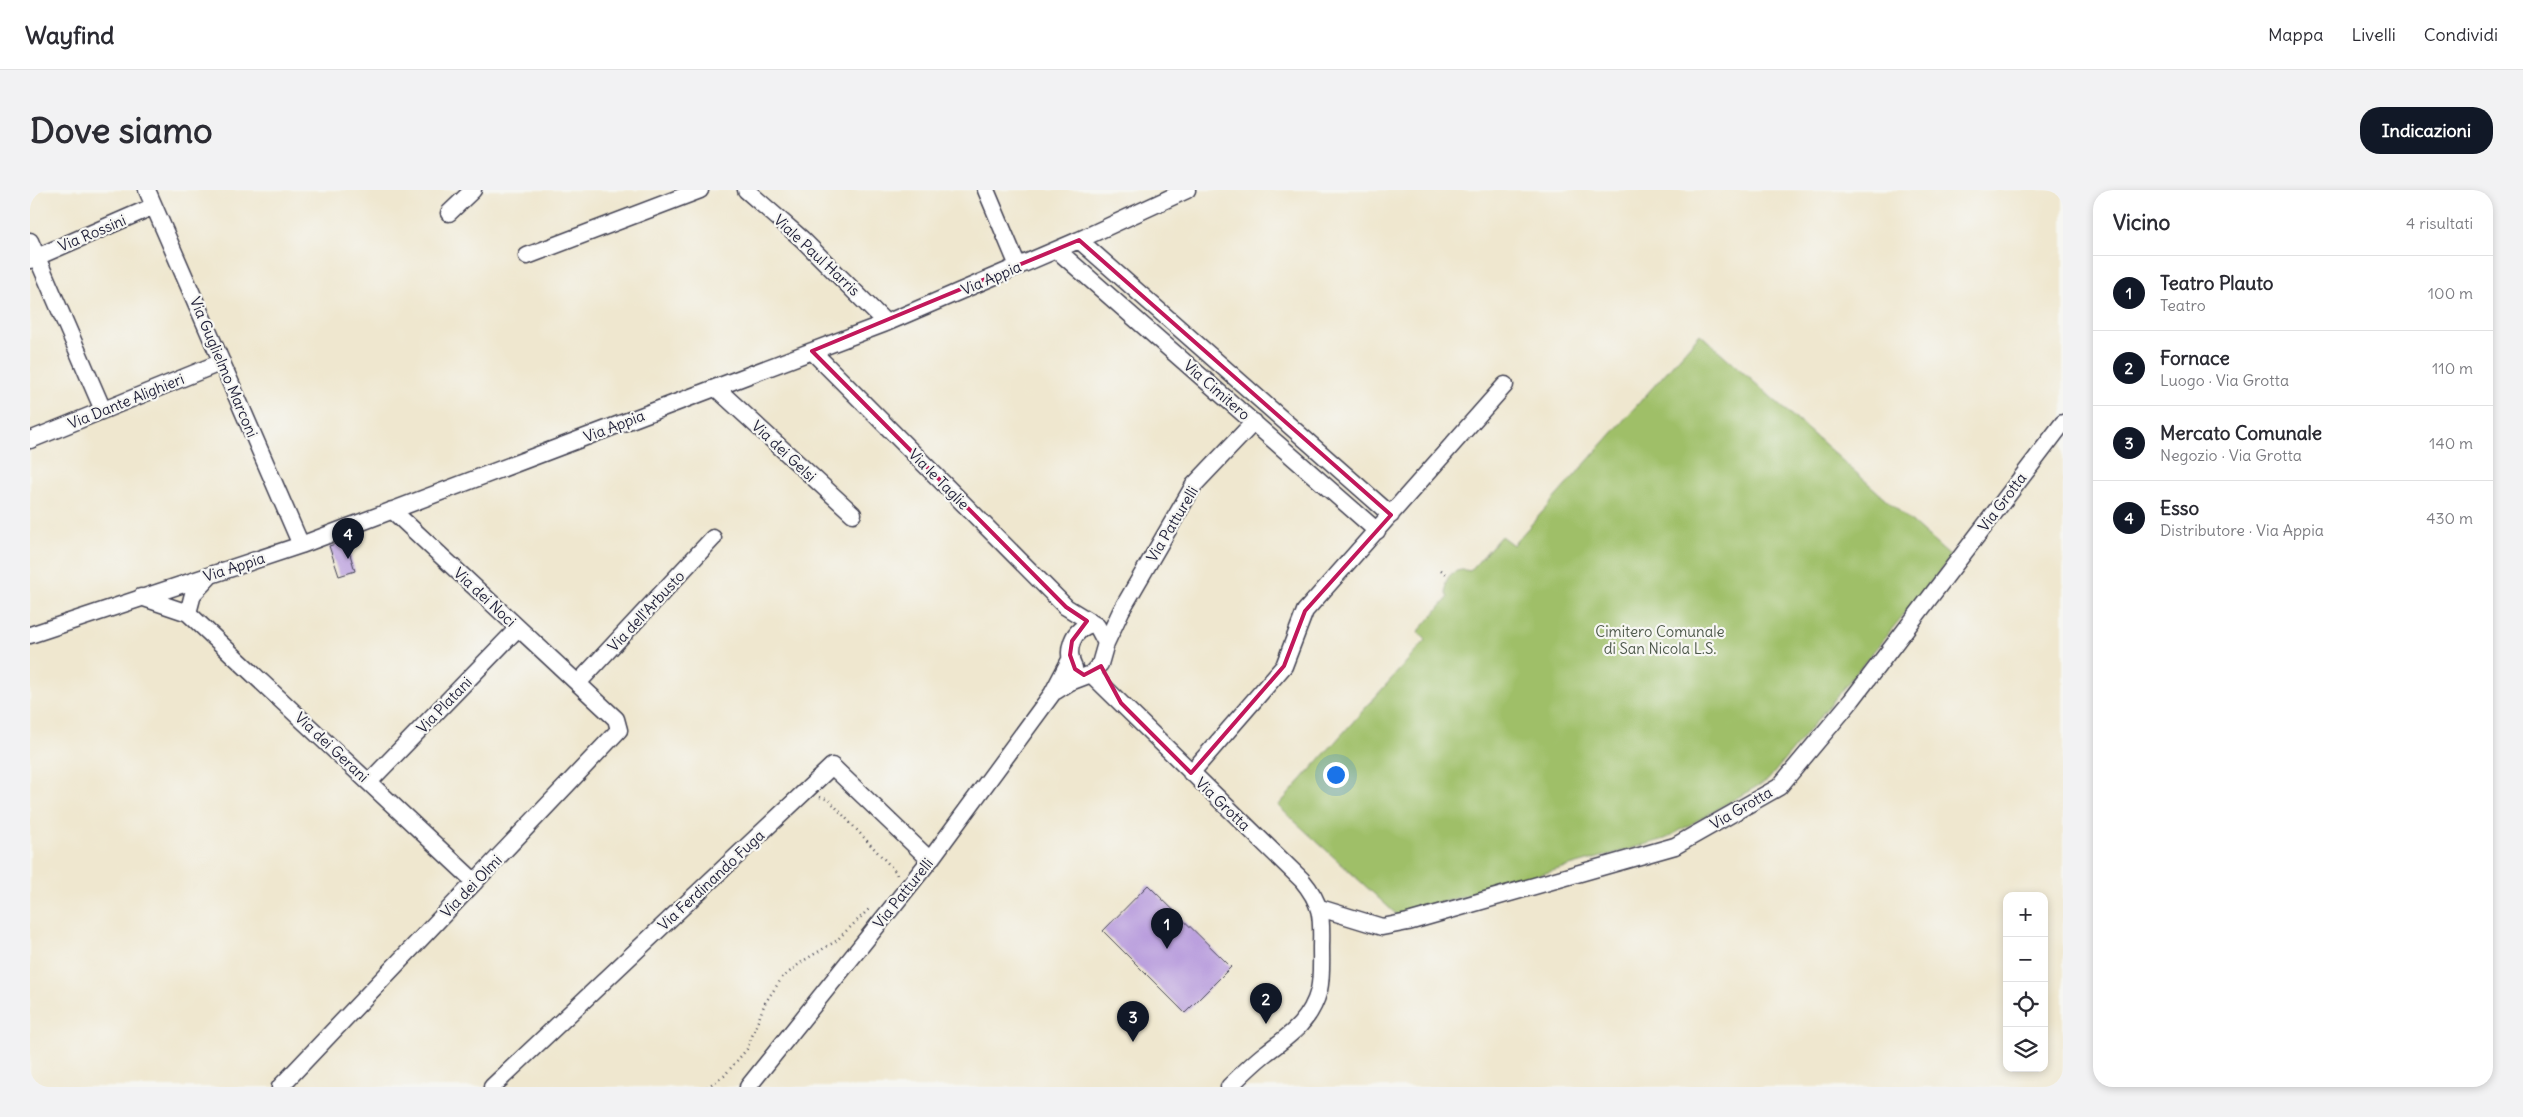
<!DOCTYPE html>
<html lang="it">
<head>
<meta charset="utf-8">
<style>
	body { margin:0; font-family:Delius,sans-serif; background:#f2f2f3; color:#2b2b33 }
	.controls { position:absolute; right:15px; bottom:15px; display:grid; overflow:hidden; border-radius:10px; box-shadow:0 2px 8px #0003 }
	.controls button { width:45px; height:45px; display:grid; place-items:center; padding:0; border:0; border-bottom:1px solid #e1e1e2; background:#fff; color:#2b2b33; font:25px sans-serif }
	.you { position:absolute; left:1305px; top:584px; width:18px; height:18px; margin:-12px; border:4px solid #fff; border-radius:50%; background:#1a73e8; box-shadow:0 0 0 8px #1a73e833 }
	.badge { display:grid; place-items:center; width:32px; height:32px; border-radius:50%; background:#111827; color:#fff; font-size:16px; font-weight:700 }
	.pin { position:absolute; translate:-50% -41px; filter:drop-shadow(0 1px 2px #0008) }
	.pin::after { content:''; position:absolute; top:26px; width:18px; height:15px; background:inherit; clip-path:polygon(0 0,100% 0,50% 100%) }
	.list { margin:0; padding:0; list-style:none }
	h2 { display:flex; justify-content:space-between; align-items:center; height:65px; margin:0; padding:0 20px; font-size:21px }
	h2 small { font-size:16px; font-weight:400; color:#7c7c81 }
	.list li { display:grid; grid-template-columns:32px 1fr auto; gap:15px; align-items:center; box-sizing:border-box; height:75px; padding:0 20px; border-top:1px solid #e1e1e2 }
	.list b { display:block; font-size:19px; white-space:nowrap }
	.list p { margin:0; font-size:16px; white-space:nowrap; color:#7c7c81 }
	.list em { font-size:16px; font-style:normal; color:#7c7c81 }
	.icon { flex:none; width:28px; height:28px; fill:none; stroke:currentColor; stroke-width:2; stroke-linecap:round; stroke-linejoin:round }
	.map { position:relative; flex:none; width:2033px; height:897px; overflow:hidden; border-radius:20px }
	header { display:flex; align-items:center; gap:30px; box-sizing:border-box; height:70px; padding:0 25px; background:#fff; border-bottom:1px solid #e1e1e2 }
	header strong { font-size:24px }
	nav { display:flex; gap:28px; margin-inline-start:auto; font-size:18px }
	.intro { display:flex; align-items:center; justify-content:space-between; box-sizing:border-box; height:120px; padding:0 30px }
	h1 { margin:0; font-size:35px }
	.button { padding:12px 22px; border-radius:20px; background:#111827; color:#fff; font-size:18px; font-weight:700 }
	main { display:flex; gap:30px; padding:0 30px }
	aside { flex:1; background:#fff; border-radius:20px; box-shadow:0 2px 8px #0003 }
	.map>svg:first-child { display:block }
	.green { fill:#9fbf68; stroke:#607052 }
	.building { fill:#b699dc }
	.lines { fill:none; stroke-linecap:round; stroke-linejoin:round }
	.minor-casing { stroke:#414051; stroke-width:19 }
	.path { stroke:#414051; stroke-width:2.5; stroke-dasharray:1 4; stroke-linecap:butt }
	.minor { stroke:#fff; stroke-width:16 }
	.marked { fill:none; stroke:#c2185b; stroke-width:4; stroke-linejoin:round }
	.labels { text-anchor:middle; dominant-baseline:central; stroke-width:4.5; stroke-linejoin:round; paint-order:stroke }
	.street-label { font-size:15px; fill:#22223b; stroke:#f6f6f2 }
	.park-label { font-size:15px; fill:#4e594b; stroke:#f6f6f2 }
</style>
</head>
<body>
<header>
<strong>Wayfind</strong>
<nav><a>Mappa</a><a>Livelli</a><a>Condividi</a></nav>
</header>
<div class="intro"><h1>Dove siamo</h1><a class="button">Indicazioni</a></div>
<main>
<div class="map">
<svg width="2033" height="897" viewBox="0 0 2033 897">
	<rect width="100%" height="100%" fill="#f6f6f2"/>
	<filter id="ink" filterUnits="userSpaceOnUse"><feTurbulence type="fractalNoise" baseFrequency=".02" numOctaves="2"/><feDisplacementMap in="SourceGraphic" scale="10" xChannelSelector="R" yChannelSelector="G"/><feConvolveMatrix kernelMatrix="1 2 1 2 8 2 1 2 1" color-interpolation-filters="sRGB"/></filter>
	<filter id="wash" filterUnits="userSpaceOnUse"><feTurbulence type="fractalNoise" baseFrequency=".0096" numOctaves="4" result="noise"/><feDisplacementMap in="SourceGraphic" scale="20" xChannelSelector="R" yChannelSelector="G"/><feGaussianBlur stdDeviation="1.12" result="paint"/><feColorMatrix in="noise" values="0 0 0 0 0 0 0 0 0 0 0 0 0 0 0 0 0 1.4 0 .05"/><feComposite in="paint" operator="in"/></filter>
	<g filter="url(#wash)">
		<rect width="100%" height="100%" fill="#efe7cf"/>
		<path class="green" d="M1670,144L1921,367L1738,590L1635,649L1367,725L1248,616L1396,450L1388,442L1418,408C1410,391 1422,376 1440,381L1471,346L1483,355Z"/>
		<g id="blocks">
			<path class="building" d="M316,351L325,381L309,386L299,356Z
				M1118,695L1201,777L1155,823L1073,741Z"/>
		</g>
	</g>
	<g filter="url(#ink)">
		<use href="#blocks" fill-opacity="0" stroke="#414051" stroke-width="1"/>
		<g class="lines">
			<g class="minor-casing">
				<path id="minor" d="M117,0L271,355
					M716,0L772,49L856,133
					M956,0L988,76
					M419,23L443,0
					M1049,50L1361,325
					M0,51L73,220
					M1027,60L1347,341
					M497,66L670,0
					M0,70L124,16
					M782,161L1036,417L1067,436L1076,453
					M686,198L823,324
					M0,250L192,172
					M111,407L158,423L445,692
					M158,423L163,404L179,387
					M0,445L271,355L856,133L1049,50L1157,0
					M1044,478C1035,461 1042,439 1062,434
					M1061,484L1272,690C1292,714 1292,727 1291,757C1291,771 1292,786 1289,800C1281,831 1260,845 1236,863C1223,873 1211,885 1199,897
					M548,493L683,348
					M1026,501L1040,492L1061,484L1070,474L1076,453L1091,421L1164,295L1224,232
					M1161,583L1254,476L1275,421L1475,195
					M339,592L488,438
					M1290,718L1352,737L1378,732L1645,656L1749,597L1821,511L2033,233
					M250,897L589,540L586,529L362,320
					M462,897L802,576L900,670
					M718,897L900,670L1022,504L1041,468"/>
			</g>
			<path class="path" d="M1411,380L1419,386
				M790,607L799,610L866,682L867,686
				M677,897L694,886L717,859L735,813L752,788L773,771L806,751L840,718"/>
			<use href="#minor" class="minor"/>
		</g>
	</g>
	<path class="marked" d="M1049,50L1361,325L1275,421L1254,476L1161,583L1091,513L1071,476L1054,485L1045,479L1040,465L1042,451L1057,431L1036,417L782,161Z"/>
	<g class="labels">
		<g class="street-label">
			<text transform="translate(62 43) rotate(-23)">Via Rossini</text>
			<text transform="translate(787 65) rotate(43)">Viale Paul Harris</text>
			<text transform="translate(961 88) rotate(-23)">Via Appia</text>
			<text transform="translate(194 177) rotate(67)">Via Guglielmo Marconi</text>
			<text transform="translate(1187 200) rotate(41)">Via Cimitero</text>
			<text transform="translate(96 211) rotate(-22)">Via Dante Alighieri</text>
			<text transform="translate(584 236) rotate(-21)">Via Appia</text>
			<text transform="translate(754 261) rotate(43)">Via dei Gelsi</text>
			<text transform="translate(909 289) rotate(45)">Via le Taglie</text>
			<text transform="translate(1972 312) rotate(-53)">Via Grotta</text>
			<text transform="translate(1142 334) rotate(-59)">Via Patturelli</text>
			<text transform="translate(204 377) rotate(-18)">Via Appia</text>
			<text transform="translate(455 407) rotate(43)">Via dei Noci</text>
			<text transform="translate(616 421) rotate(-47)">Via dell'Arbusto</text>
			<text transform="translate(414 515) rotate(-46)">Via Platani</text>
			<text transform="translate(302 557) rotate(43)">Via dei Gerani</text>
			<text transform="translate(1193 614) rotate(44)">Via Grotta</text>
			<text transform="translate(1711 618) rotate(-30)">Via Grotta</text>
			<text transform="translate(681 690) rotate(-43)">Via Ferdinando Fuga</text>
			<text transform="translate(441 696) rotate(-46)">Via dei Olmi</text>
			<text transform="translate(873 703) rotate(-51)">Via Patturelli</text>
		</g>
		<g class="park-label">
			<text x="1630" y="441">Cimitero Comunale<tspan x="1630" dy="17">di San Nicola L.S.</tspan></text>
		</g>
	</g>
</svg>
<div class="controls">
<button>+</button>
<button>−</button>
<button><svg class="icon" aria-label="locate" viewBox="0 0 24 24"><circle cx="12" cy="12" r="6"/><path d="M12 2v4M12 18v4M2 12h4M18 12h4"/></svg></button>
<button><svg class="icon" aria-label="layers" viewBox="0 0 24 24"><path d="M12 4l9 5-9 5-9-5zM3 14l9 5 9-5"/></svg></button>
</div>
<div class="you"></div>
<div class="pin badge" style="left:1137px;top:759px">1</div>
<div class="pin badge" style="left:1236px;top:834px">2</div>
<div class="pin badge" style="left:1103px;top:852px">3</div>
<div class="pin badge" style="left:318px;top:369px">4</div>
</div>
<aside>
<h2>Vicino<small>4 risultati</small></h2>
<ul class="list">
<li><span class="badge">1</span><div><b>Teatro Plauto</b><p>Teatro</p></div><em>100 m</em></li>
<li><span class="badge">2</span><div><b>Fornace</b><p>Luogo · Via Grotta</p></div><em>110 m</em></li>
<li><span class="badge">3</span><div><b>Mercato Comunale</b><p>Negozio · Via Grotta</p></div><em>140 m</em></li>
<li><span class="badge">4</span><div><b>Esso</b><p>Distributore · Via Appia</p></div><em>430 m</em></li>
</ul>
</aside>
</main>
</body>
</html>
